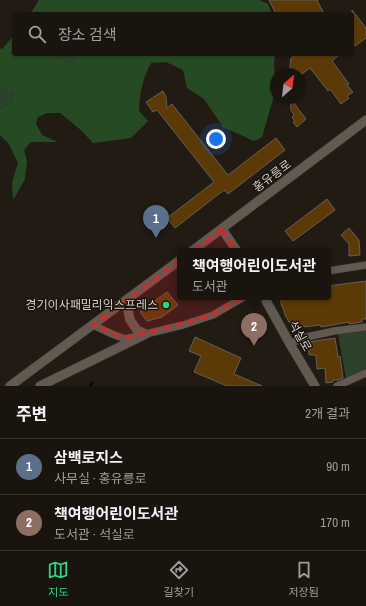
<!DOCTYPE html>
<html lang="ko">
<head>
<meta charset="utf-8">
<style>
	body { margin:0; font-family:"Archivo Narrow","Noto Sans KR",sans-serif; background:#231d18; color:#f1f3f6 }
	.compass { position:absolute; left:270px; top:68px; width:36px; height:36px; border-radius:50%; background:#1a140f; box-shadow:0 1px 3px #0004; rotate:28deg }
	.you { position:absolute; left:216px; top:139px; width:14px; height:14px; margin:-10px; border:3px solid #fff; border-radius:50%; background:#1a73e8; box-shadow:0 0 0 6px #1a73e833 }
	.badge { display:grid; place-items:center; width:26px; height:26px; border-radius:50%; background:#29d885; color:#fff; font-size:13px; font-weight:700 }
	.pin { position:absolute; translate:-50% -33px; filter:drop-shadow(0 1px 2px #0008) }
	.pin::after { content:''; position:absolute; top:21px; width:14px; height:12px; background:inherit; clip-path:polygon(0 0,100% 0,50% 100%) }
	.popup { position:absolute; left:177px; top:248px; width:154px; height:52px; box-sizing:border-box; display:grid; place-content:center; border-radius:4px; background:#1a140f; filter:drop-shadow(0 1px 3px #0005); font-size:13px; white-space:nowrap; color:#9f9e9e }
	.popup b { font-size:15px; color:#f1f3f6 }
	.popup::after { content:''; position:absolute; left:50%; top:100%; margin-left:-8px; border:8px solid transparent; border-top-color:#1a140f }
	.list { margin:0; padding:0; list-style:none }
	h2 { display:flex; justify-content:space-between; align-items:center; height:52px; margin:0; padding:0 16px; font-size:17px }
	h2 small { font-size:13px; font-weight:400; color:#9f9e9e }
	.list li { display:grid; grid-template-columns:26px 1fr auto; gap:12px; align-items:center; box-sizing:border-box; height:56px; padding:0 16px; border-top:1px solid #38332f }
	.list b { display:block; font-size:15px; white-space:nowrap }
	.list p { margin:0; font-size:13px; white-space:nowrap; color:#9f9e9e }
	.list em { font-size:13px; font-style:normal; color:#9f9e9e }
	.icon { flex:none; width:22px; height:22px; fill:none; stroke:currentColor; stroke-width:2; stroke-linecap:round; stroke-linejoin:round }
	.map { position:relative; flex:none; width:366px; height:386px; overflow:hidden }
	.search { position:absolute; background:#1a140f; box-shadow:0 1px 3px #0004; left:12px; right:12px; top:12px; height:44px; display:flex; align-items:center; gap:10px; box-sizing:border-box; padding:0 14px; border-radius:4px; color:#9f9e9e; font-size:15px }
	.sheet { height:164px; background:#1a140f }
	nav { display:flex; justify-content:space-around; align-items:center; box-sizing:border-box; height:56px; border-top:1px solid #38332f; background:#1a140f; font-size:11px; color:#9f9e9e }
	nav a { display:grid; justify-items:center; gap:2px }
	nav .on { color:#29d885 }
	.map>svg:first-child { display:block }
	.green { fill:#2d422b }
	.forest { fill:#264b24 }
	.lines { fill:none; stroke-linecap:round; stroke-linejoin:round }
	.stream { stroke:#00091a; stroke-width:2.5 }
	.building { fill:#5b3a07; stroke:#665e55 }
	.street-casing { stroke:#3c3733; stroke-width:8 }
	.secondary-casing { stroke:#3c3733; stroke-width:10 }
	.street { stroke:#625a51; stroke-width:7 }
	.secondary { stroke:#625a51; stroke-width:9 }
	.marked { fill:#d62828; fill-opacity:0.2; stroke:#d62828; stroke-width:3; stroke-dasharray:8 5; stroke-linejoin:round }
	.poi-dot { fill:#29d885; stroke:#18120b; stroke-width:1.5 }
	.labels { text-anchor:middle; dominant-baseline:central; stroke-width:3; stroke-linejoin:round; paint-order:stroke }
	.street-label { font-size:12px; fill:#d7d3ce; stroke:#18120b }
	.poi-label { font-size:12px; fill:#d7d3ce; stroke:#18120b; text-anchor:end }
</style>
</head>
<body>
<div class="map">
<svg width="366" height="386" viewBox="0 0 366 386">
	<rect width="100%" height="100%" fill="#221b14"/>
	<path class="green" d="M55,54H76L74,60L67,64Z
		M2,88L13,91L12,102L1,108L0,107V90Z
		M366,330V370L346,379L338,334Z"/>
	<path class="forest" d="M38,0H259L268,4L272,14H30L38,2Z
		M14,35V54H55L67,64L74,60L76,54H275L274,63L275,92L262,137L254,141L223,127L204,99L187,88L183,70L166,62L151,63C143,77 139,95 139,111L148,121L131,138L93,143L82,131L60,113H47L38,117L36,124L42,135L58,142H31L24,150L27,161L25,179L13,200L12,182L18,163L9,144L0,135V107L1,108L12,102L13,92L2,88L0,90V49L3,48Z"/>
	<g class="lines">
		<path class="stream" d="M90,386L92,383"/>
	</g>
	<path class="building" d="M269,0H317L323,12L318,14H276Z
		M352,10L366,28V38L355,46L352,42Z
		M297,54H340L332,61L349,84L347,85L353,92L347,96L349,98L341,104L330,89L328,91L310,68L302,74H289L291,58Z
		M163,91L166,97L167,108L172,104L228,175L276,138L285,150L228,194L224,190L175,228L167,218L214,182L157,110L153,112L146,102Z
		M290,98L306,119L297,127L293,122L295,121L292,117L294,115L291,110Z
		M327,199L335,210L293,241L285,231Z
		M349,228L359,240L360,255L349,256V244L341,235Z
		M366,281V319H362V322L349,324V322L321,327L320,325L305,327V326L295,327L289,322L285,315L283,307H282L280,297H328V286Z
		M167,292L178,305L162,317L147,321L140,312Z
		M195,337L241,358L234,374L262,386H227L194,372L201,356L189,351Z
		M335,338L338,357L340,356L343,378L339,380H333V382L326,383L325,368L317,369L316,355H309L308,342Z"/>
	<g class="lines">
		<g class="street-casing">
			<path id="street" d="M328,271L366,265
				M93,325L112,334L125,339L183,325L213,315L244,297
				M290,344L302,338L334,331L366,327
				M337,386L366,373"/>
		</g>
		<g class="secondary-casing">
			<path id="secondary" d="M222,229L237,251
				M192,251L366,120
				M264,297L290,344L315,386
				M126,300L130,320L137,330L146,334
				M10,386L180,260
				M40,386L146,334"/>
		</g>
		<use href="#street" class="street"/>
		<use href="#secondary" class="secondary"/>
	</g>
	<path class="marked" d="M222,229L260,288L213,315L125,339L93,325Z"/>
	<circle class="poi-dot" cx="166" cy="305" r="4"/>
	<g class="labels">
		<g class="street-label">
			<text transform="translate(272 176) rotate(-37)">홍유릉로</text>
			<text transform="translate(300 336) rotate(60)">석실로</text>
		</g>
		<g class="poi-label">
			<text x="158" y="305">경기이사패밀리익스프레스</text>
		</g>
	</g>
</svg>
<svg class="compass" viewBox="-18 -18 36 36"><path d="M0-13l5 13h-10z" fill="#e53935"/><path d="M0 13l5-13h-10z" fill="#9f9e9e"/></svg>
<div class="you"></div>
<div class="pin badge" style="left:156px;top:238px;background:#5c6f8a">1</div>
<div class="pin badge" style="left:254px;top:346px;background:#8d6e63">2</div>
<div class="popup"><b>책여행어린이도서관</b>도서관</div>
<div class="search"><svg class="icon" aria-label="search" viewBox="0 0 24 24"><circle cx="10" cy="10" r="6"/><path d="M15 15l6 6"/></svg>장소 검색</div>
</div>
<section class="sheet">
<h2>주변<small>2개 결과</small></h2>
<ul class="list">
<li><span class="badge" style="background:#5c6f8a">1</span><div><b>삼백로지스</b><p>사무실 · 홍유릉로</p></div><em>90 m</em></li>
<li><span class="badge" style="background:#8d6e63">2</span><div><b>책여행어린이도서관</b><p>도서관 · 석실로</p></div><em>170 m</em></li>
</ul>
</section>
<nav>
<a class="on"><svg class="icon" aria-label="map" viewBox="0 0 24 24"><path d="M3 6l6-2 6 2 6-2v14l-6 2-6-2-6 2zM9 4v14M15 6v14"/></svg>지도</a>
<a><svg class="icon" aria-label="directions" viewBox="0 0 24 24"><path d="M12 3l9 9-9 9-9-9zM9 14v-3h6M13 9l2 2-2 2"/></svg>길찾기</a>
<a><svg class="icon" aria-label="saved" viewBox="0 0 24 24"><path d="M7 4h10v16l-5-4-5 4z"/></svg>저장됨</a>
</nav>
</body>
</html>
